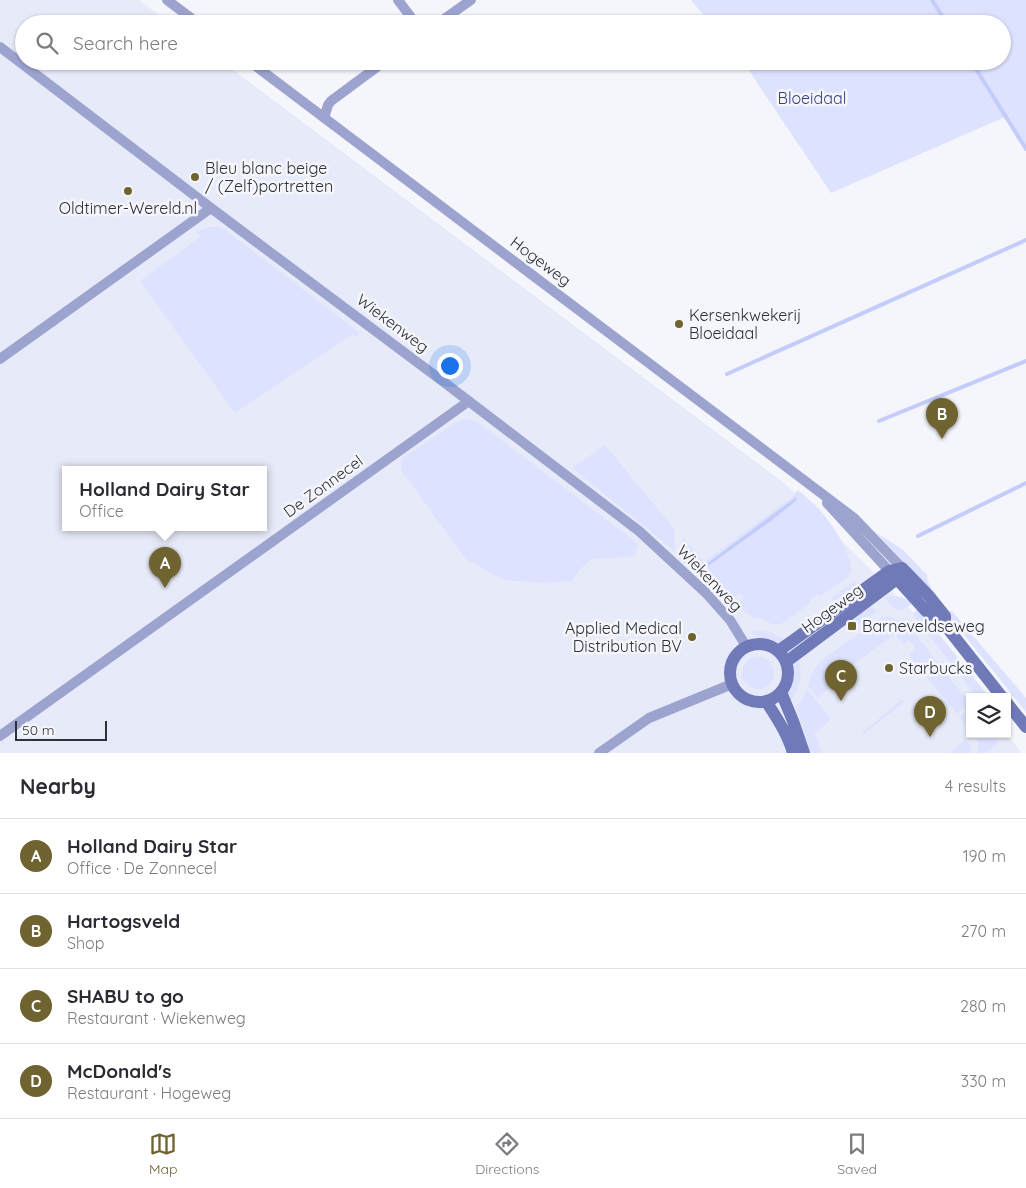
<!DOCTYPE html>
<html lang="en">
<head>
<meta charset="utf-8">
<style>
	body { margin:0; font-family:Quicksand,sans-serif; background:#f2f2f3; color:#2b2b33 }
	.controls { position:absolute; right:15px; bottom:15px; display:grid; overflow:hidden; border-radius:0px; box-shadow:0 1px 4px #0004 }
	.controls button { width:45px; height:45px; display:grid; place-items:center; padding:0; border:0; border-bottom:1px solid #e1e1e2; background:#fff; color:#2b2b33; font:25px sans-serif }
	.scale { position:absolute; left:15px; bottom:12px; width:92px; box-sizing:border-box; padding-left:5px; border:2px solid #303137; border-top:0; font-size:14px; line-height:18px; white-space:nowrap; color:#303137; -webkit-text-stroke:4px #f5f6fc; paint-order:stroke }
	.you { position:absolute; left:449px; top:365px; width:18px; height:18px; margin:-12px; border:4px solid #fff; border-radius:50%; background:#1a73e8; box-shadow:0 0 0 8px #1a73e833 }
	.badge { display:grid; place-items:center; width:32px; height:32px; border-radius:50%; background:#6f6330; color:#fff; font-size:16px; font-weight:700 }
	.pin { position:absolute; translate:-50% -41px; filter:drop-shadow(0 1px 2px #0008) }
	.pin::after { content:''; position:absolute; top:26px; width:18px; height:15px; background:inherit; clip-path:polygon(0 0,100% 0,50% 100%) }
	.popup { position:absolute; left:62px; top:466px; width:205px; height:65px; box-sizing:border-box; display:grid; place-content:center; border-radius:0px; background:#fff; filter:drop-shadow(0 1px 4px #0005); font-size:16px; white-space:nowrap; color:#7c7c81 }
	.popup b { font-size:19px; color:#2b2b33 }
	.popup::after { content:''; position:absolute; left:50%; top:100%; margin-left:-10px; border:10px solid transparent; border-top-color:#fff }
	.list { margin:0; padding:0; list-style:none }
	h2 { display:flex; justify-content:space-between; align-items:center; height:65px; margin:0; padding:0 20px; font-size:21px }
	h2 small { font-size:16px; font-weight:400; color:#7c7c81 }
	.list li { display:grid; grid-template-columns:32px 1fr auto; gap:15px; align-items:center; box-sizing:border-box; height:75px; padding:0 20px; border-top:1px solid #e1e1e2 }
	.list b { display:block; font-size:19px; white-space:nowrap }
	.list p { margin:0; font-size:16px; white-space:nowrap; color:#7c7c81 }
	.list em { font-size:16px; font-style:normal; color:#7c7c81 }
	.icon { flex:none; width:28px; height:28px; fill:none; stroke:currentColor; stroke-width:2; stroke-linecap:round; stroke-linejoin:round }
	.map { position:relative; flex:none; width:1026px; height:753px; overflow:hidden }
	.search { position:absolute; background:#fff; box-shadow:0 1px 4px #0004; left:15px; right:15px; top:15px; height:55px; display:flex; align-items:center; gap:12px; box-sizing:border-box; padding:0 18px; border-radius:28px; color:#7c7c81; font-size:19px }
	.sheet { height:365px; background:#fff }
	nav { display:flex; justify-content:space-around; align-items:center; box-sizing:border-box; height:70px; border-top:1px solid #e1e1e2; background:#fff; font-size:14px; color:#7c7c81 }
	nav a { display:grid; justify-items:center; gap:2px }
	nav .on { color:#6f6330 }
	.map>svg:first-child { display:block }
	.built { fill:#e7eaf8; fill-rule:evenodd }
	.green { fill:#dde2fe; fill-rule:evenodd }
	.water { fill:#c3ccfb }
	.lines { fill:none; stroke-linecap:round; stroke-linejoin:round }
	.stream { stroke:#c3ccfb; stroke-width:4 }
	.street { stroke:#9ca3cf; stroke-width:10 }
	.secondary { stroke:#717ab9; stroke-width:12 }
	.poi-dot { fill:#6f6330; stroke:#f5f6fc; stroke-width:2 }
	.labels { text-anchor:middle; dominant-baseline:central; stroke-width:5; stroke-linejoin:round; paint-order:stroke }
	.park-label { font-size:16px; fill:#3a3f83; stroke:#f5f6fc }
	.poi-label { font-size:16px; fill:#303137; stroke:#f5f6fc; text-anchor:start }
	.street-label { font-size:16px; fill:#303137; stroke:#f5f6fc }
</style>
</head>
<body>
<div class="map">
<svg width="1026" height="753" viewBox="0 0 1026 753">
	<rect width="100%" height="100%" fill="#f5f6fc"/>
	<path class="built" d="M0,0H139L171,24H24V61H221L784,483L920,619L979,697H970V734H1007L1022,753H0ZM66,469H264V527H66Z"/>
	<path class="green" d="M691,0H1026V148L1005,117L831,193L748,69L742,61H1002V24H711Z
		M208,227H221L359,332V337L353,334L235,413L140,281L200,237L198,232Z
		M466,419L476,421L636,542L638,545L635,555L630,557L592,559L580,569L572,581L543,583L504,580L466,559L401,470V459L455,423Z
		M605,445L674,529L675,551L572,468Z
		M798,490C807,498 817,506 824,515C835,528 851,554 851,571L848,577L820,596L818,594L809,600L810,603L781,624L775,625L767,622L759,617L755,618L734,604L738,600L740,601L744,597L739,593L735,597L737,598L733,604L683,562V537L704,562L795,495L794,494ZM796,497L797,500L771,521L703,569L702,567Z
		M877,533L903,550L927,575L928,582L931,587V590L909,569Z
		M854,581L859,588L833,601L831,598Z
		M889,596C898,596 905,597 913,603C899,614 895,612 885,598Z
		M870,604L876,612L853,628L850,625Z
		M918,609H919L989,697H977L914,616V612Z
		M951,610L1026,698V712L948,615Z
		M888,616L902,622L908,625L970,704V730L959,717L967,710L964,708L957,714L909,655L916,649L909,640L904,645L895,634L835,677L831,682L829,688L818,698L808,686L813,672L821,661L881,618Z
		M752,631C765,630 776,633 786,641C774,644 761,641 751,632Z
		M742 673a16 16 0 1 1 32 0a16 16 0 1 1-32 0Z
		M799,660C803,678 800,688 789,703L788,691L794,666L796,662Z
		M807,689L831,719L814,734L819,740L818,742L821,753H811L796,707L801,702Z
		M901,700L904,701L903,703L863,735L862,733Z
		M973,734H993L999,742L986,753H977L978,741Z
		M965,739L971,747V753H949L964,741L963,740Z"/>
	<path class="water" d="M796,497L797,500L771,521L704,569H702V567Z"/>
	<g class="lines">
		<path class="stream" d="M932,0L947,24
			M971,61L1026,149
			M727,374L1026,240
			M879,421L1026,361
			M918,536L1026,483"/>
		<path class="street" d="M167,0L199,24
			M398,0L416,24
			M437,24L471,0
			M0,47L211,208L445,383L639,531L706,593L730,620L746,646
			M249,61L854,518L902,568
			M324,118L328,105L331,101L385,61
			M0,359L211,208
			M827,503L893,575
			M0,736L469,401
			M599,753L649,718L732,684"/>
		<path class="secondary" d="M897,579L926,611L945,625L1002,697
			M730 673a29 29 0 1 1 58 0a29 29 0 1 1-58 0Z
			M778,651L791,642L889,571L902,568L929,596L945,616V625
			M786,662L897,579L901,571
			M781,692L793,721L804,753
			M766,701C776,717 788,734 793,753
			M1007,703L1026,727"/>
	</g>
	<g class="poi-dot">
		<circle cx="195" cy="177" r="5"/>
		<circle cx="128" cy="191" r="5"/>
		<circle cx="679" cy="324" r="5"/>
		<rect x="847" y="621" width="10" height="10" rx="2.5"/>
		<circle cx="692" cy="637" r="5"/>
		<circle cx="889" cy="668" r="5"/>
	</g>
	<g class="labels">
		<g class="park-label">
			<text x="812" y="98">Bloeidaal</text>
		</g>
		<g class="poi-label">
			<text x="205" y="168">Bleu blanc beige<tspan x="205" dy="18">/ (Zelf)portretten</tspan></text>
			<text x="128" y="208" text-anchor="middle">Oldtimer-Wereld.nl</text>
			<text x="689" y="315">Kersenkwekerij<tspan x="689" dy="18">Bloeidaal</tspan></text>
			<text x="862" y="626">Barneveldseweg</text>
			<text x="682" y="628" text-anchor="end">Applied Medical<tspan x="682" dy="18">Distribution BV</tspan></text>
			<text x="899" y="668">Starbucks</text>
		</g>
		<g class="street-label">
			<text transform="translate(541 261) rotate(37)">Hogeweg</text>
			<text transform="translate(393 323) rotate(37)">Wiekenweg</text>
			<text transform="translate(323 486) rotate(-36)">De Zonnecel</text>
			<text transform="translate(710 578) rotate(46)">Wiekenweg</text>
			<text transform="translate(832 608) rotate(-36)">Hogeweg</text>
		</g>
	</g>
</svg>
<div class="controls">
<button><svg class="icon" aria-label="layers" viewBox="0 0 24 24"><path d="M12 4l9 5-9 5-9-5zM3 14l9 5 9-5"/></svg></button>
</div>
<div class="scale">50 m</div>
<div class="you"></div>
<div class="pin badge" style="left:165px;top:588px">A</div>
<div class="popup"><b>Holland Dairy Star</b>Office</div>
<div class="pin badge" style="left:942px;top:439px">B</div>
<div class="pin badge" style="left:841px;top:701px">C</div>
<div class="pin badge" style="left:930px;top:737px">D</div>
<div class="search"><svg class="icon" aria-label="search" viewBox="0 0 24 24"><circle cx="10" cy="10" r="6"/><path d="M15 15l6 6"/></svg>Search here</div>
</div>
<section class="sheet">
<h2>Nearby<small>4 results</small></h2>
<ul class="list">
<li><span class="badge">A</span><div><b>Holland Dairy Star</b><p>Office · De Zonnecel</p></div><em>190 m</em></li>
<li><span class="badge">B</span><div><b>Hartogsveld</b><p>Shop</p></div><em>270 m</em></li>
<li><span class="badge">C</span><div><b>SHABU to go</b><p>Restaurant · Wiekenweg</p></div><em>280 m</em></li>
<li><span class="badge">D</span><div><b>McDonald's</b><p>Restaurant · Hogeweg</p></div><em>330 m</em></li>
</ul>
</section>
<nav>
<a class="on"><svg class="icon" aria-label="map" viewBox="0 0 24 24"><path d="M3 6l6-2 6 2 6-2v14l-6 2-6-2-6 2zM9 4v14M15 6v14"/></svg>Map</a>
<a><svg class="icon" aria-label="directions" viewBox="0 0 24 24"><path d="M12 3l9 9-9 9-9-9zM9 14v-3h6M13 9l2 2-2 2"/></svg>Directions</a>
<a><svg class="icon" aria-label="saved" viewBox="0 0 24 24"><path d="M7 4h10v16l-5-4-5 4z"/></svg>Saved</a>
</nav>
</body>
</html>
